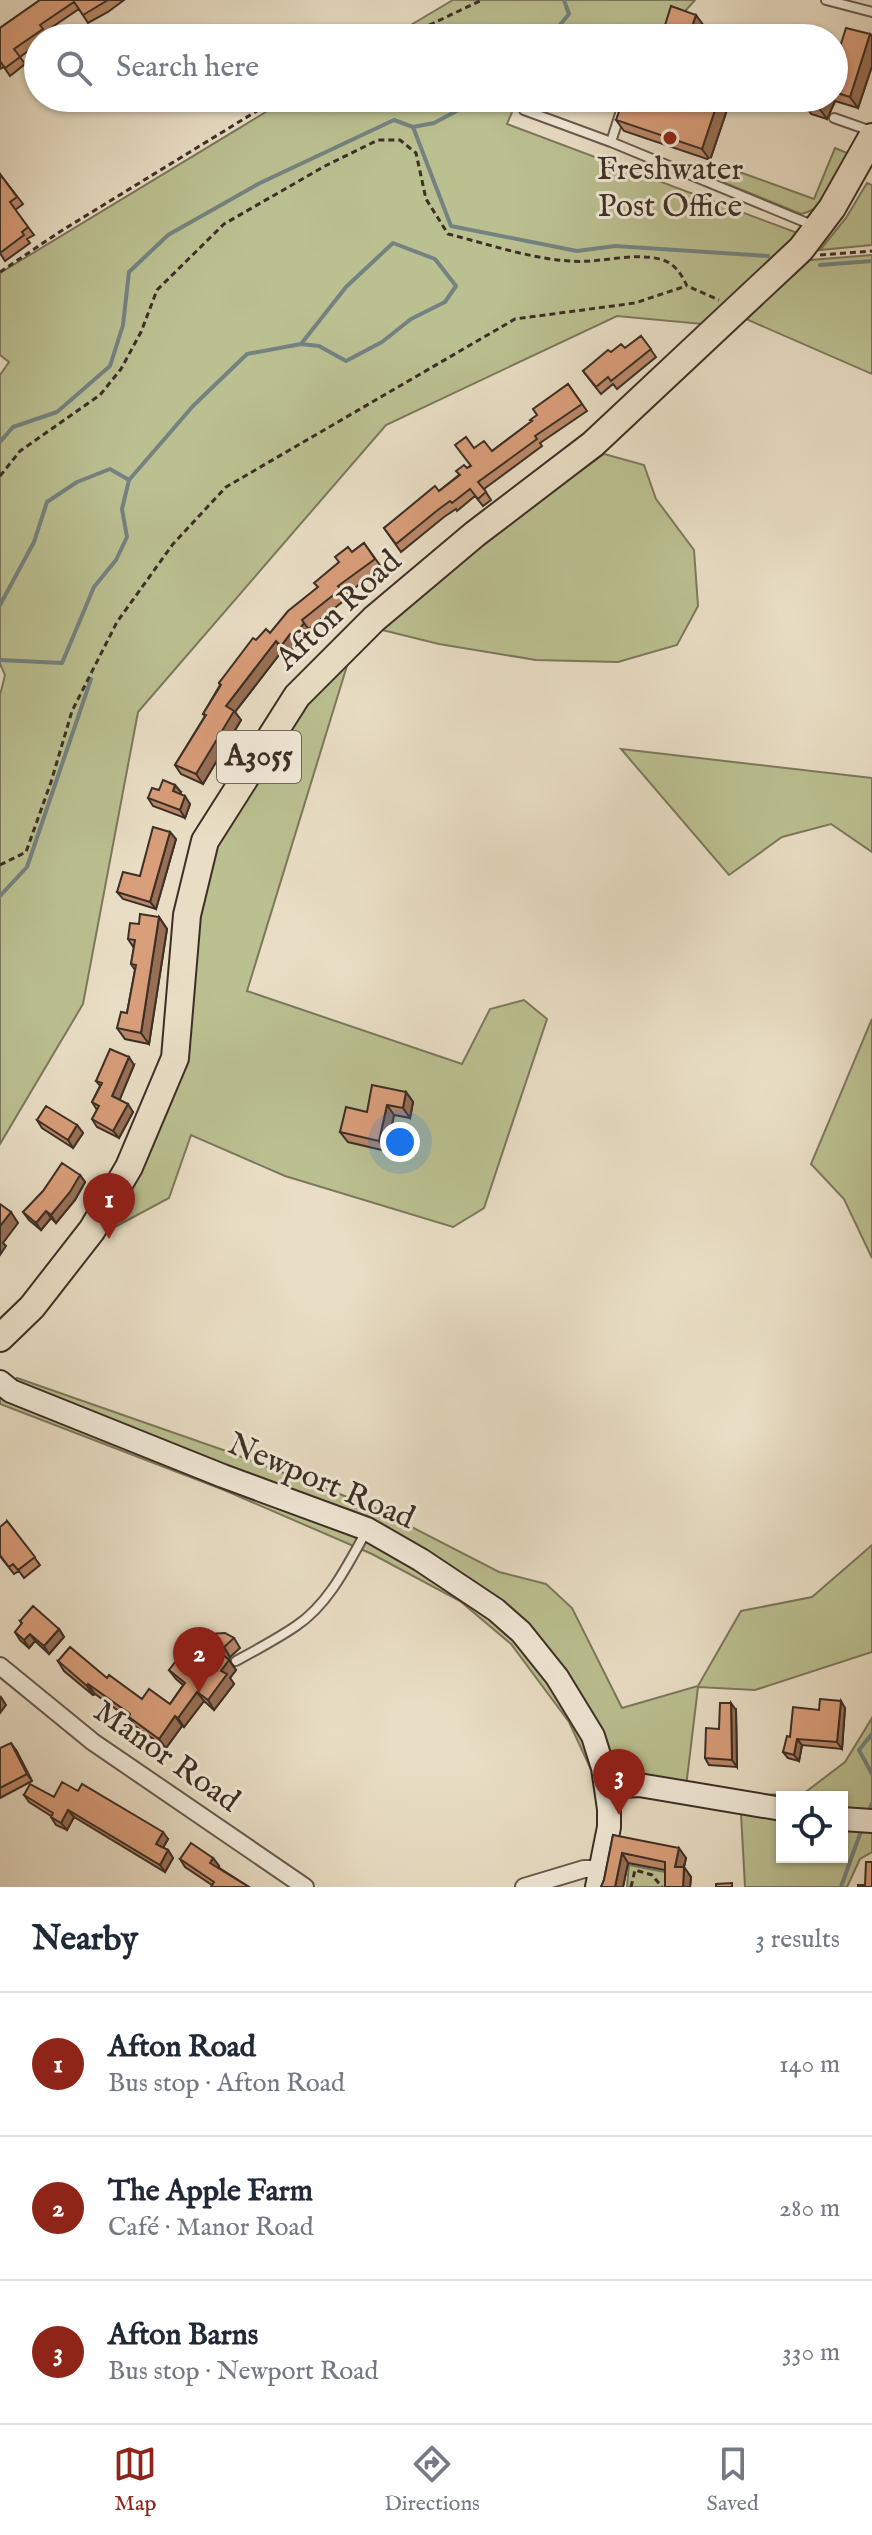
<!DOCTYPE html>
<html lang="en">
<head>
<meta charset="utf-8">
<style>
	body { margin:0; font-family:"IM FELL English",serif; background:#f2f2f3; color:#1f2937 }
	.controls { position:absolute; right:24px; bottom:24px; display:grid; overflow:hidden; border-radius:0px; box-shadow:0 2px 6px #0004 }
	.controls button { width:72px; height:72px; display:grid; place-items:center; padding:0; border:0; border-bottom:2px solid #e0e1e3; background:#fff; color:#1f2937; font:40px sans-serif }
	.you { position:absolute; left:400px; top:1142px; width:28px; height:28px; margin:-20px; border:6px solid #fff; border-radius:50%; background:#1a73e8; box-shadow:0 0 0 12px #1a73e833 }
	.badge { display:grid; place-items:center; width:52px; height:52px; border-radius:50%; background:#8f2418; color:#fff; font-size:26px; font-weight:700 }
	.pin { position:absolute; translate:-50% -66px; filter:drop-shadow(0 2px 4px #0008) }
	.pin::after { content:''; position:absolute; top:42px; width:28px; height:24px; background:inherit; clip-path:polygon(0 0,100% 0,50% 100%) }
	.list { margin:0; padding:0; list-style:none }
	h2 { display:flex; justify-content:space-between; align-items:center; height:104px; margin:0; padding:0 32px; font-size:34px }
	h2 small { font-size:26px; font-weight:400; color:#747a83 }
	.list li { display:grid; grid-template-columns:52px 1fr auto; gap:24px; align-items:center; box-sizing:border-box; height:144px; padding:0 32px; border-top:2px solid #e0e1e3 }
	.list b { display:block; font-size:30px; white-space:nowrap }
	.list p { margin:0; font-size:26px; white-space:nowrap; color:#747a83 }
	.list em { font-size:26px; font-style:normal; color:#747a83 }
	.icon { flex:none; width:44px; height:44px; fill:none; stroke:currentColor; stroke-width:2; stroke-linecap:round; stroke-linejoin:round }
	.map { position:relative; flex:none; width:872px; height:1887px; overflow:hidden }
	.search { position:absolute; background:#fff; box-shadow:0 2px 6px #0004; left:24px; right:24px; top:24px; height:88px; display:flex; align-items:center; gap:20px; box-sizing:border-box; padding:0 28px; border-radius:44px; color:#747a83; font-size:30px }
	.sheet { height:536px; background:#fff }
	nav { display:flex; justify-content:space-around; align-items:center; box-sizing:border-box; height:112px; border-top:2px solid #e0e1e3; background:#fff; font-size:22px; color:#747a83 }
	nav a { display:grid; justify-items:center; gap:4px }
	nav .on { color:#8f2418 }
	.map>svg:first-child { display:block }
	.green { fill:#bbc091; stroke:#7c785c; stroke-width:2; fill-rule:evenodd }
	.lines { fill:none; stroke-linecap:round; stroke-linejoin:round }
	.stream { stroke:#748281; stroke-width:4 }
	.lane-casing { stroke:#675b4e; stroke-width:12 }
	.street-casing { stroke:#675b4e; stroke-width:20 }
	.secondary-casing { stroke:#3c2f26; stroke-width:26 }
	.primary-casing { stroke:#3c2f26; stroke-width:30 }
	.path { stroke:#3c2f26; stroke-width:3; stroke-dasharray:6 4; stroke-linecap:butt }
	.lane { stroke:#f1ead9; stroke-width:8 }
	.street { stroke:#f1ead9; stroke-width:16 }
	.secondary { stroke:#f1ead9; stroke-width:22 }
	.primary { stroke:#e9dec5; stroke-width:26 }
	.wall { fill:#bb8869; stroke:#3c2f26; stroke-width:2 }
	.shaded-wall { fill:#986f55; stroke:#3c2f26; stroke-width:2 }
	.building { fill:#d99e7a; stroke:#3c2f26; stroke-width:2 }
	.poi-dot { fill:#8f2418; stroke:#f1ead9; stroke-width:3 }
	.labels { text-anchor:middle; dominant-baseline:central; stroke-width:6; stroke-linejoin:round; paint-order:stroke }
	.shield { fill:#f1ead9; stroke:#72675c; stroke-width:2 }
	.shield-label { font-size:30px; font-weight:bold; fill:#3c2f26 }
	.poi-label { font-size:32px; fill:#3c2f26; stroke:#f1ead9 }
	.street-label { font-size:32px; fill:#3c2f26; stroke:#f1ead9 }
</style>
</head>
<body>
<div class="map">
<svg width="872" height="1887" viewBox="0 0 872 1887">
	<rect width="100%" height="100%" fill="#e9dec5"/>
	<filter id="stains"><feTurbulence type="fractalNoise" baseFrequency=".0025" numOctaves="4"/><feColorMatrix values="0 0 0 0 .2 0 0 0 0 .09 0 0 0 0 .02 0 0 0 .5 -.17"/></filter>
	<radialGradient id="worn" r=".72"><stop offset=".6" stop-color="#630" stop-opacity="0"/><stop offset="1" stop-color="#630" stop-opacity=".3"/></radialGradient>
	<path class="green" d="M453,0H695L679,18L672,38H389Z
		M289,98H518L507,124L800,234L713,325L617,316L386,425L138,712L83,1004L0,1144V695L5,675L0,664V375L9,362L0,355V273Z
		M835,148L852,155C839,178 829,208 801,214L720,181L723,166L814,199Z
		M867,183L872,185V245L820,250L846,218Z
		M872,255V374L746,319L810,260Z
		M604,454L644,465L656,499L694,550L698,606L677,645L618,662L536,660L439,644L378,629L478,544Z
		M350,656L247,991L462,1064L490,1009L524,1000L547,1019L484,1208L453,1227L285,1176L191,1135L169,1198L98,1236L134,1171L198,916L214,842L301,702Z
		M621,749L872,778V852L831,824L782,837L729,875Z
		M872,1019V1258L844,1199L811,1164Z
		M17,1378L226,1451L371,1506L499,1572L546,1584L572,1608L622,1708L698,1686L741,1611L812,1597L872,1545V1652L755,1690L698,1687L686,1787L594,1776L569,1722L511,1644L460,1601L372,1554L224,1490L0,1404V1397Z
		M872,1718V1852L860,1859L847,1887H745L740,1795L803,1794L845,1762ZM782,1797H842V1857H782Z
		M629,1865L670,1873L669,1887H627Z"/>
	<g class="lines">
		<path class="stream" d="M549,38L569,14L564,0
			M413,127L434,123L481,98
			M820,265L872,261
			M0,442L13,427L57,412L110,366L123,325L129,272L168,235L260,183L394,120L413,127L451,226L577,251L615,246L768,256
			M0,605L34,542L47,502L77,482L110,469L129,480
			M0,660L62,663L94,587L116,560L127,537L122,509L129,480L193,406L247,354L301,344L319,346L346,361L382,342L411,319L445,302L456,286L435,259L393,243L346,287L301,344
			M0,896L27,867L91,679
			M872,1734L859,1750L872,1774
			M868,1813L872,1803
			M841,1887L861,1831"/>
		<g class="lane-casing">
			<path id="lane" d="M826,0L872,12
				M625,98L611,142L812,225
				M524,110L611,142
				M834,118L871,131
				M236,1661C256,1650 277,1639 296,1626C329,1604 348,1564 367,1530"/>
		</g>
		<g class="street-casing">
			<path id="street" d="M0,1666L93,1742L305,1887
				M524,1887L584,1869H600"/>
		</g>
		<g class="secondary-casing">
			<path id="secondary" d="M0,1382L11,1391L223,1476L367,1529L421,1560L496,1610L521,1632L557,1677L593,1736L603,1768L609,1809V1827L597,1887
				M607,1787L639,1785L782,1809
				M842,1819L872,1821"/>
		</g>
		<g class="primary-casing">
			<path id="primary" d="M0,1338L32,1307L92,1230L129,1167L175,1058L187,915L205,841L297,696L374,619L475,534L593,444L801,249L832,208L872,137"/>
		</g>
		<path class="path" d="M402,38L482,0
			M820,255L872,251
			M0,272L61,231L278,98
			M0,476L20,451L100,395L121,369L141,332L157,290L224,224L325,166L378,140H400L416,153L426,199L448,234C488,244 528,258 569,261C599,264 634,251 663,260C675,264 682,275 687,286L719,300
			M0,865L26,852L51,782L72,711L117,622L173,544L226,487L515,319L635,303L686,286
			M631,1887L635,1870L652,1875L662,1887"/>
		<use href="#lane" class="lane"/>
		<use href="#street" class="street"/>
		<use href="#secondary" class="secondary"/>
		<use href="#primary" class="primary"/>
	</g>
	<path class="wall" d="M40,0H124L108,12L88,23L79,9L45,32L49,37L47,38H38V44L20,57L25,64L10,76L4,67L0,69V28Z
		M870,34L872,36V66L858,108L835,101L827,119L811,114L803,102L805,98H834V48L839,50Z
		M731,98L710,160L624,131L616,120Z
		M0,174L23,204L15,210L34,235L27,239L30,243L5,261L0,253Z
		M641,336L656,357L617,389L613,384L601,394L583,371L611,352L625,348Z
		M568,384L587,411L540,443L542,446L484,489L491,500L483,506L475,496L457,511L456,509L444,517L401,552L384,528L439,491L470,466L474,448L492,451L532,421Z
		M364,543L382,568L345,595L347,598L309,629L311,632L299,646L297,644L287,655L282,651L235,712L241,720L203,784L181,774L175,765L205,716L203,714L220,685L219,683L256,640L270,633L317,588L352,552Z
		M159,790L181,792L180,794L190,804L185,818L153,806L148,798Z
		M176,839L156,909L123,899L117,892L140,876Z
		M159,917L167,929L149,1044L125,1039L117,1028L127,1013L135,970L131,964L134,948L128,939L139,924Z
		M134,1065L119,1100L133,1112L119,1138L97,1127L92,1119L97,1110L92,1102L100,1086L96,1081Z
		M406,1092L413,1102L410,1118L394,1115L386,1151L348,1142L340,1132L367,1112Z
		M37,1120L77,1125L83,1133L73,1148L42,1128Z
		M80,1175L85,1182L75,1200L56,1223L51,1218L41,1230L29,1220L23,1212Z
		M7,1521L40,1565L24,1578L19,1571L14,1574L0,1556Z
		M20,1621L59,1629L64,1637L49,1654L35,1641L29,1648L20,1640L15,1632L22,1624Z
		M208,1634L234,1638L240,1648L230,1657L229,1660L236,1670L230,1678L234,1684L214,1710L204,1701L184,1727L182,1726L166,1748L135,1726L131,1720L95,1694L93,1695L64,1671L58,1661L107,1678L142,1699L170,1704L183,1685L176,1679L169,1670Z
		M845,1708L842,1749L802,1745L799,1761L788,1758L783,1752L790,1737L819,1710Z
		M736,1710L737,1767L709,1765L705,1758L719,1729Z
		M0,1748L16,1750L32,1781L0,1798Z
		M24,1795L54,1797L168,1839L163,1848L168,1850L173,1858L165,1872L74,1817L67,1830L56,1825L51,1817V1816L29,1802Z
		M613,1835L686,1858L684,1867L691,1877L690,1887H665V1870L628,1863L623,1887H601L604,1880Z
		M213,1858L219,1866L218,1867L249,1887L212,1885L185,1867L180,1859Z"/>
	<path class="shaded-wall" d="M696,15L704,26L700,38H688Z
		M870,34L872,36V66L858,108L850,97Z
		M719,98H731L710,160L702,149Z
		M824,98H833L835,101L827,119L819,108Z
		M304,623L311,632L299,646L293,637Z
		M290,634L297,644L287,655L281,646Z
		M276,641L282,651L235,712L241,720L203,784L196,774L226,706Z
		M175,785L181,792L178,799L173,791Z
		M185,796L190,804L185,818L180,810Z
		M170,832L176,839L156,909L150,902Z
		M159,917L167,929L149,1044L141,1033Z
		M129,1057L134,1065L118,1104L112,1096Z
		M406,1092L413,1102L410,1118L403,1108Z
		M128,1104L133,1112L119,1138L113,1131Z
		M387,1105L394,1115L386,1151L379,1141Z
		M77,1125L83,1133L73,1148L68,1140Z
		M80,1175L85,1182L75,1200L56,1223L51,1215Z
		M46,1211L51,1218L41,1230L36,1223Z
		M11,1212L18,1223L3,1243L6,1246L0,1255V1226Z
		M59,1629L64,1637L49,1654L44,1646Z
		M30,1634L35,1641L29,1648L24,1640Z
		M224,1647L230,1657L229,1660L236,1670L230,1678L234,1684L214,1710L208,1700Z
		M88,1684L95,1694L93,1695L87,1686Z
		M197,1692L204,1701L184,1727L178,1718Z
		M1,1697L6,1705L0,1713V1699Z
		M841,1701L845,1708L842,1749L837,1742Z
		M731,1703L736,1710L737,1767L732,1760Z
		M175,1716L182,1726L166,1748L159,1739Z
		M797,1739L802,1745L799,1761L794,1755Z
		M11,1743L16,1750L32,1781L27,1774Z
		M68,1810L74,1817L67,1830L61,1823Z
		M163,1832L168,1839L161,1851L156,1844Z
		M679,1848L686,1858L682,1876L675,1867Z
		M168,1850L173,1858L165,1872L160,1865Z
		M622,1853L628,1863L623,1887H615Z
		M213,1858L219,1866L216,1870L210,1863Z
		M684,1867L691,1877L690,1887H683Z"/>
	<path class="building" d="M40,0H108L83,15L74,2L40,25L43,29L14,49L20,57L5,68L0,61V28Z
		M671,6L696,15L688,38H661Z
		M846,28L870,34L850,97L834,92V48L839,50Z
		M624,98H719L702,149L616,120Z
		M805,98H824L819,108L803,102Z
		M0,174L17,197L10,202L28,227L22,232L24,235L0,253Z
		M641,336L651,349L611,381L608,377L596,387L583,371L608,350L611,352L621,344L625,348Z
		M568,384L582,404L535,436L537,439L478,482L486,492L478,499L470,489L452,503L450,501L439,509L396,544L384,528L435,486L439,491L460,475L456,471L464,465L467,468L471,466L455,445L466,437L474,448L484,441L492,451L532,421L530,420L537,415L533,409Z
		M364,543L375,559L338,586L341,589L302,620L304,623L293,637L290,634L281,646L276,641L226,706L234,711L196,774L175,765L206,715L203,714L221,685L219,683L253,638L256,640L266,629L270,633L288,611L318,587L314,583L339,562L335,557L348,547L352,552Z
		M163,780L175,785L173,791L185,796L180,810L148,798L152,788L159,790Z
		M153,827L170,832L150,902L117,892L123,872L140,876Z
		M140,914L159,917L141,1033L117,1028L121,1012L127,1013L136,965L131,964L135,940L128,939L130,923L139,924Z
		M110,1049L129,1057L112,1096L128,1104L113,1131L92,1119L99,1106L92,1102L102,1083L96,1081Z
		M372,1085L406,1092L403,1108L387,1105L379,1141L340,1132L346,1107L367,1112Z
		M46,1106L77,1125L68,1140L37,1120Z
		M62,1163L80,1175L70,1192L51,1215L46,1211L36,1223L23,1212L43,1191Z
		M0,1204L11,1212L0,1226Z
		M7,1521L35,1557L18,1570L13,1564L9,1567L0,1555V1527Z
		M33,1606L59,1629L44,1646L30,1634L24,1640L15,1632L22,1623L20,1621Z
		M200,1630L208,1634L225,1633L234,1638L224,1647L222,1654L229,1660L221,1671L227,1674L208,1700L197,1692L178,1718L175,1716L159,1739L129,1717L130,1714L88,1684L87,1686L58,1661L70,1647L107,1678L109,1675L142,1699L149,1689L170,1704L185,1683L169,1670Z
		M820,1699L841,1701L837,1742L797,1739L794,1755L783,1752L787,1736L790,1737L793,1707L819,1710Z
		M720,1703H731L732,1760L705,1758L706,1728L719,1729Z
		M11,1743L27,1774L0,1788V1748Z
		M62,1782L78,1791L82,1784L163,1832L156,1844L168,1850L160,1865L68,1810L61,1823L51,1817L53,1813L24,1795L30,1784L54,1797Z
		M613,1835L679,1848L675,1867H684L683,1887H665V1862L622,1853L615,1887H601L604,1880Z
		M191,1843L213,1858L210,1863L249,1887H211L214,1882L180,1859Z
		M866,1862H872V1887H858V1885H865Z
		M732,1883V1887H716V1884Z"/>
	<circle class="poi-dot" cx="670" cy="138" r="8"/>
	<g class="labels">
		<rect class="shield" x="217" y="731" width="84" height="52" rx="6"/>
		<g class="shield-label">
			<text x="259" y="757">A3055</text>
		</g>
		<g class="poi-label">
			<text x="670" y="170">Freshwater<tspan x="670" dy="37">Post Office</tspan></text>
		</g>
		<g class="street-label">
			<text transform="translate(339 611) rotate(-43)">Afton Road</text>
			<text transform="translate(321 1482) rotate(23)">Newport Road</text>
			<text transform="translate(166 1757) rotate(35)">Manor Road</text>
		</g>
	</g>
	<rect width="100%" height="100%" filter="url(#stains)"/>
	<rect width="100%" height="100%" fill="url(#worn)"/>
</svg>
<div class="controls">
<button><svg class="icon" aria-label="locate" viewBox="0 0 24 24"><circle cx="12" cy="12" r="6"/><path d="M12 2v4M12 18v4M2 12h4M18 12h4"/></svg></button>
</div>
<div class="you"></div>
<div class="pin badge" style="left:109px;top:1239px">1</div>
<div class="pin badge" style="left:199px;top:1693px">2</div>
<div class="pin badge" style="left:619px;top:1815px">3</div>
<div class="search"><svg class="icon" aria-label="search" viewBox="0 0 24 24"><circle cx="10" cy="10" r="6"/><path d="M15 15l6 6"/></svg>Search here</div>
</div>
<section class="sheet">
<h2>Nearby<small>3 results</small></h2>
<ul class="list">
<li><span class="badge">1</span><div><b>Afton Road</b><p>Bus stop · Afton Road</p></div><em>140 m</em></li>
<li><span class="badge">2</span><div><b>The Apple Farm</b><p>Café · Manor Road</p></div><em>280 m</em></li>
<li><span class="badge">3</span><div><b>Afton Barns</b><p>Bus stop · Newport Road</p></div><em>330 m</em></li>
</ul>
</section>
<nav>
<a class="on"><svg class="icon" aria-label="map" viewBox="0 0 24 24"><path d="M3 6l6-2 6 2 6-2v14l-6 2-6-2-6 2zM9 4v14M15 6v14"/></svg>Map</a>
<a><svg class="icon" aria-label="directions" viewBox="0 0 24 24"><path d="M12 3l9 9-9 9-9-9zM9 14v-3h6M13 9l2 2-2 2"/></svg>Directions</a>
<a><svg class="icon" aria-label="saved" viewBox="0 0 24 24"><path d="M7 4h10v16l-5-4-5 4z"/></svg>Saved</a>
</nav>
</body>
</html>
